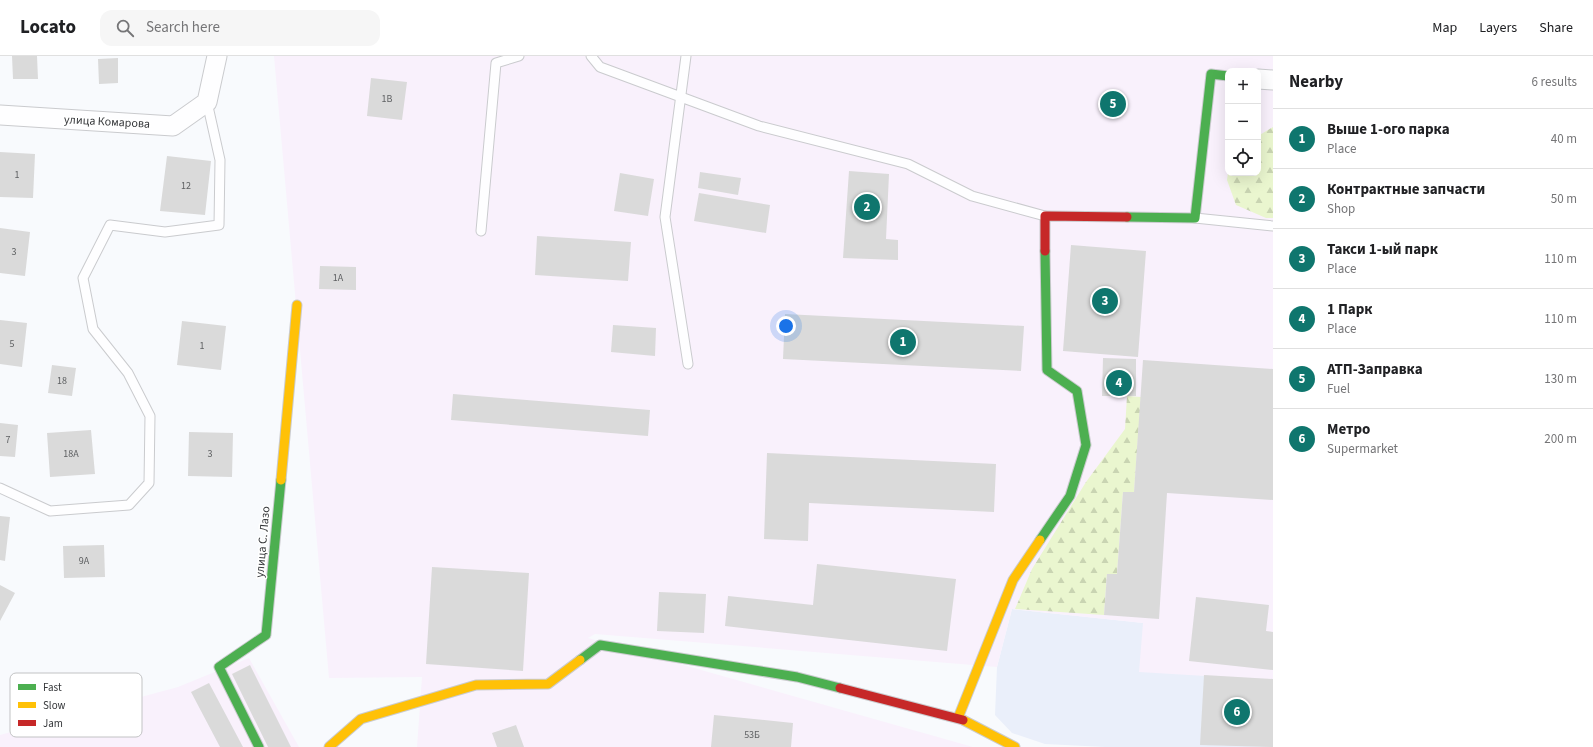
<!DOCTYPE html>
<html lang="en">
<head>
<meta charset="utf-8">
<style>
	body { margin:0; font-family:"Source Sans 3",sans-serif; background:#f6f6f6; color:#202124 }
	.controls { position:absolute; right:12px; top:12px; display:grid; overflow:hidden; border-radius:8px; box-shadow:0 4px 16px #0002 }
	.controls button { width:36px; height:36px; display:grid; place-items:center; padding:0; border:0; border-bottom:1px solid #e0e0e0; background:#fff; color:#202124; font:20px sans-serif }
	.you { position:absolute; left:786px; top:270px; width:14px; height:14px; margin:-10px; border:3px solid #fff; border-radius:50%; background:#1a73e8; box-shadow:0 0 0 6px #1a73e833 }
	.badge { display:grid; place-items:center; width:26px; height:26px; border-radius:50%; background:#0f766e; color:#fff; font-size:13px; font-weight:700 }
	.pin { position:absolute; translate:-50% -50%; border:2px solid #fff; box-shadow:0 1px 4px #0006 }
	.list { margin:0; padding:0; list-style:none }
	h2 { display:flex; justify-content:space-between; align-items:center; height:52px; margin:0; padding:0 16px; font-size:17px }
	h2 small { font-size:13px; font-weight:400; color:#757577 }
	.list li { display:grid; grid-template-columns:26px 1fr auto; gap:12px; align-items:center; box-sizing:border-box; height:60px; padding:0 16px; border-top:1px solid #e0e0e0 }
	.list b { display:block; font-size:15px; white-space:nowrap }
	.list p { margin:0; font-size:13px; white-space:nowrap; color:#757577 }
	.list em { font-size:13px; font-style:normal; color:#757577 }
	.icon { flex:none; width:22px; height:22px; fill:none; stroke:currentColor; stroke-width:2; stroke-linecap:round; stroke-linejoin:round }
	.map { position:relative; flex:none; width:1273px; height:691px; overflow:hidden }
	header { display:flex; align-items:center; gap:24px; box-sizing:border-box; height:56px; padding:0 20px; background:#fff; border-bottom:1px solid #e0e0e0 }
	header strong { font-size:19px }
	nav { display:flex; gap:22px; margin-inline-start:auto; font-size:14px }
	.search { width:280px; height:36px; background:#f6f6f6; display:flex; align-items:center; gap:10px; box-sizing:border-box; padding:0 14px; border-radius:12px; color:#757577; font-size:15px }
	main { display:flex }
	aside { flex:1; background:#fff }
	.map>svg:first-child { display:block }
	.built { fill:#eaeffa }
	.industrial { fill:#f9f1fc; fill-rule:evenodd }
	.forest { fill:url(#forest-firs) }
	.building { fill:#dadada }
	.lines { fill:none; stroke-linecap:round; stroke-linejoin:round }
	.lane-casing { stroke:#cacbce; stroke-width:11 }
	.street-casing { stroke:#cacbce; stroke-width:21 }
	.fast-casing { stroke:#cacbce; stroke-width:11 }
	.slow-casing { stroke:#cacbce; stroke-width:11 }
	.jam-casing { stroke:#cacbce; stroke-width:11 }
	.lane { stroke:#fefeff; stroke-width:9 }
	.street { stroke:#fefeff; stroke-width:19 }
	.fast { stroke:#4caf50; stroke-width:9 }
	.slow { stroke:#ffc107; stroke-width:9 }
	.jam { stroke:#c62828; stroke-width:9 }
	.labels { text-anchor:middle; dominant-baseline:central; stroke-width:3; stroke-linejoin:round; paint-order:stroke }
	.number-label { font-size:10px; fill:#5e6062 }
	.street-label { font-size:12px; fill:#35373a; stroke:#fff }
	.key { fill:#fff; stroke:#c2c3c4; stroke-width:1 }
	.key-label { font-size:11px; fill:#35373a }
</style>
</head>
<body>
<header>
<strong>Locato</strong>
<div class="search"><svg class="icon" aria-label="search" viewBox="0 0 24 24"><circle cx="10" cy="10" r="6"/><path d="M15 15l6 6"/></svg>Search here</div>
<nav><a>Map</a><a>Layers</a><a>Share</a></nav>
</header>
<main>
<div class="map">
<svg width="1273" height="691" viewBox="0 0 1273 691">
	<defs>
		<pattern id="forest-firs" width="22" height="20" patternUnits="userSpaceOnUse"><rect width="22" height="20" fill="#eaf6cf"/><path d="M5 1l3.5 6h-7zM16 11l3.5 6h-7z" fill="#c9d4b2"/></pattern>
	</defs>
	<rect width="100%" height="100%" fill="#f8fafd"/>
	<path class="built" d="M1012,553L1144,567L1140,615L1273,624V691H1105L1045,688L1012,677L995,659L997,611Z"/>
	<path class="industrial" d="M274,0H1273V624L1139,616L1143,567L1012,553L997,611L595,578L588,582L973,691H417L422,621L329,622ZM1228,15H1258V117H1228Z
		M249,602L299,691H0V679L178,631Z"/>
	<path class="forest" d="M1273,71V162H1266L1236,149L1227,124L1228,117H1258V80Z
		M1127,340L1141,341L1134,436H1123L1117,518H1107L1104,559L1015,553L1032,513L1086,426L1125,373Z"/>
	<path class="building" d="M12,0H37L38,23H13Z
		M118,2V27L99,28L98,3Z
		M371,22L407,26L402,64L367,60Z
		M0,96L35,98L33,142L0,141Z
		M167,100L211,105L205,159L160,155Z
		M849,115L889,118L886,183L898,184V204L843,202Z
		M700,116L741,122L738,139L698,132Z
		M620,117L654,123L648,160L614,155Z
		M699,137L770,149L766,177L694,165Z
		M0,172L30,176L25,220L0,217Z
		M537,180L631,186L628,225L535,219Z
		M1071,189L1146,195L1138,301L1063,295Z
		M320,210L356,211V234L319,233Z
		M785,258L1024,270L1021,315L783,303Z
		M0,264L27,267L22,311L0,308Z
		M182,265L226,270L221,314L177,309Z
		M613,269L656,272L655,300L611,296Z
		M1103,302L1136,303V340H1102Z
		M1143,304L1273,313V444L1167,437L1159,563L1104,559L1107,518H1117L1123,436H1134Z
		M52,309L76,312L72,340L48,337Z
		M453,338L650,354L648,380L451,364Z
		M0,367L18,369L15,401L0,400Z
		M91,374L95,418L50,421L47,377Z
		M189,376L233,377L232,421L188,420Z
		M767,397L996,408L994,456L809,447L808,485L764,483Z
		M0,460L10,461L5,505L0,504Z
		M104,489L105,521L64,522L63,490Z
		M817,508L956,523L947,595L725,570L728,540L813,549Z
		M432,511L529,517L523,615L426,608Z
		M0,529L15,537L0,565Z
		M659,536L706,538L704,577L657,575Z
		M1196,541L1269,549L1266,575L1273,576V614L1189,605Z
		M250,609L291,691H268L232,618Z
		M1204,619L1273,623V691L1200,689Z
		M209,627L243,691H220L191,636Z
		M714,659L793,667L791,691H711Z
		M516,669L524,691H497L492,677Z"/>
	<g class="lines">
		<g class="lane-casing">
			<path id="lane" d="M591,0L600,11L759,70L908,108L972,140L1045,160
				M686,0L665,161L688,308
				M1195,162L1273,170
				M481,175L496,7L519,0
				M0,432L50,455L129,449L149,427L150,360L128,317L93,273L83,222L110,169L165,176L219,169L220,104L207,46"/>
		</g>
		<g class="street-casing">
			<path id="street" d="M1258,23L1273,24
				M0,59L173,70L207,46L217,0"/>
		</g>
		<g class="fast-casing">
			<path id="fast" d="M1127,161L1195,162L1211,18L1228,20
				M1040,484L1070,440L1086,389L1077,335L1047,314L1045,195
				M580,604L600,589L797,621L840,632
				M259,691L219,611L266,579L281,424"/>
		</g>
		<g class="slow-casing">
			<path id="slow" d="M281,424L297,249
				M958,662L1013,524L1040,484
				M963,664L1015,691
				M329,691L361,663L476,629L548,628L580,604"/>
		</g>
		<g class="jam-casing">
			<path id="jam" d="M1045,195V160L1127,161
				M840,632L963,664"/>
		</g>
		<use href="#lane" class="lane"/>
		<use href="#street" class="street"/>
		<use href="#fast" class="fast"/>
		<use href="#slow" class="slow"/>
		<use href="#jam" class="jam"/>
	</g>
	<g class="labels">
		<g class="number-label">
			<text x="387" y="43">1В</text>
			<text x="17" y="119">1</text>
			<text x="186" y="130">12</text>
			<text x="14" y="196">3</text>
			<text x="338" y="222">1А</text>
			<text x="12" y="288">5</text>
			<text x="202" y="290">1</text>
			<text x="62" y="325">18</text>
			<text x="8" y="384">7</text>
			<text x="71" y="398">18А</text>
			<text x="210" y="398">3</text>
			<text x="84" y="505">9А</text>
			<text x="752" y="679">53Б</text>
		</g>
		<g class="street-label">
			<text transform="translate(107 66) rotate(3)">улица Комарова</text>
			<text transform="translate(263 486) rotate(-85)">улица С. Лазо</text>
		</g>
	</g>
	<rect x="10" y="617" width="132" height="64" rx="6" class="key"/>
	<rect x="18" y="628" width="18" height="6" fill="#4caf50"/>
	<rect x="18" y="646" width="18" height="6" fill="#ffc107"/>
	<rect x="18" y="664" width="18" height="6" fill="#c62828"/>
	<g class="key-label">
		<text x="43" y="635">Fast</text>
		<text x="43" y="653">Slow</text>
		<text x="43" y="671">Jam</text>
	</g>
</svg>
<div class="controls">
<button>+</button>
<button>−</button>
<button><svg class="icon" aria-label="locate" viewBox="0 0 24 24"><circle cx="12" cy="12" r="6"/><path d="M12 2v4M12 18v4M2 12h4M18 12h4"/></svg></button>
</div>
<div class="you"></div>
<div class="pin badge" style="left:903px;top:286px">1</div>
<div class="pin badge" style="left:867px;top:151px">2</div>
<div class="pin badge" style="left:1105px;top:245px">3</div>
<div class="pin badge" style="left:1119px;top:327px">4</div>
<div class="pin badge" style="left:1113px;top:48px">5</div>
<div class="pin badge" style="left:1237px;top:656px">6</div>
</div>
<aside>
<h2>Nearby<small>6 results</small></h2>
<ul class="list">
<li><span class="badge">1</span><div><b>Выше 1-ого парка</b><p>Place</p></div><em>40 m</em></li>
<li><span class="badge">2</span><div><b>Контрактные запчасти</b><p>Shop</p></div><em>50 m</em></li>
<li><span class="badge">3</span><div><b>Такси 1-ый парк</b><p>Place</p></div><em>110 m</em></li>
<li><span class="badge">4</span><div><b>1 Парк</b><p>Place</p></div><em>110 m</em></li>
<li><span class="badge">5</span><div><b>АТП-Заправка</b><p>Fuel</p></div><em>130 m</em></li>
<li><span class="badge">6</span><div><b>Метро</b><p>Supermarket</p></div><em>200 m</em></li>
</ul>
</aside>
</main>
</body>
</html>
